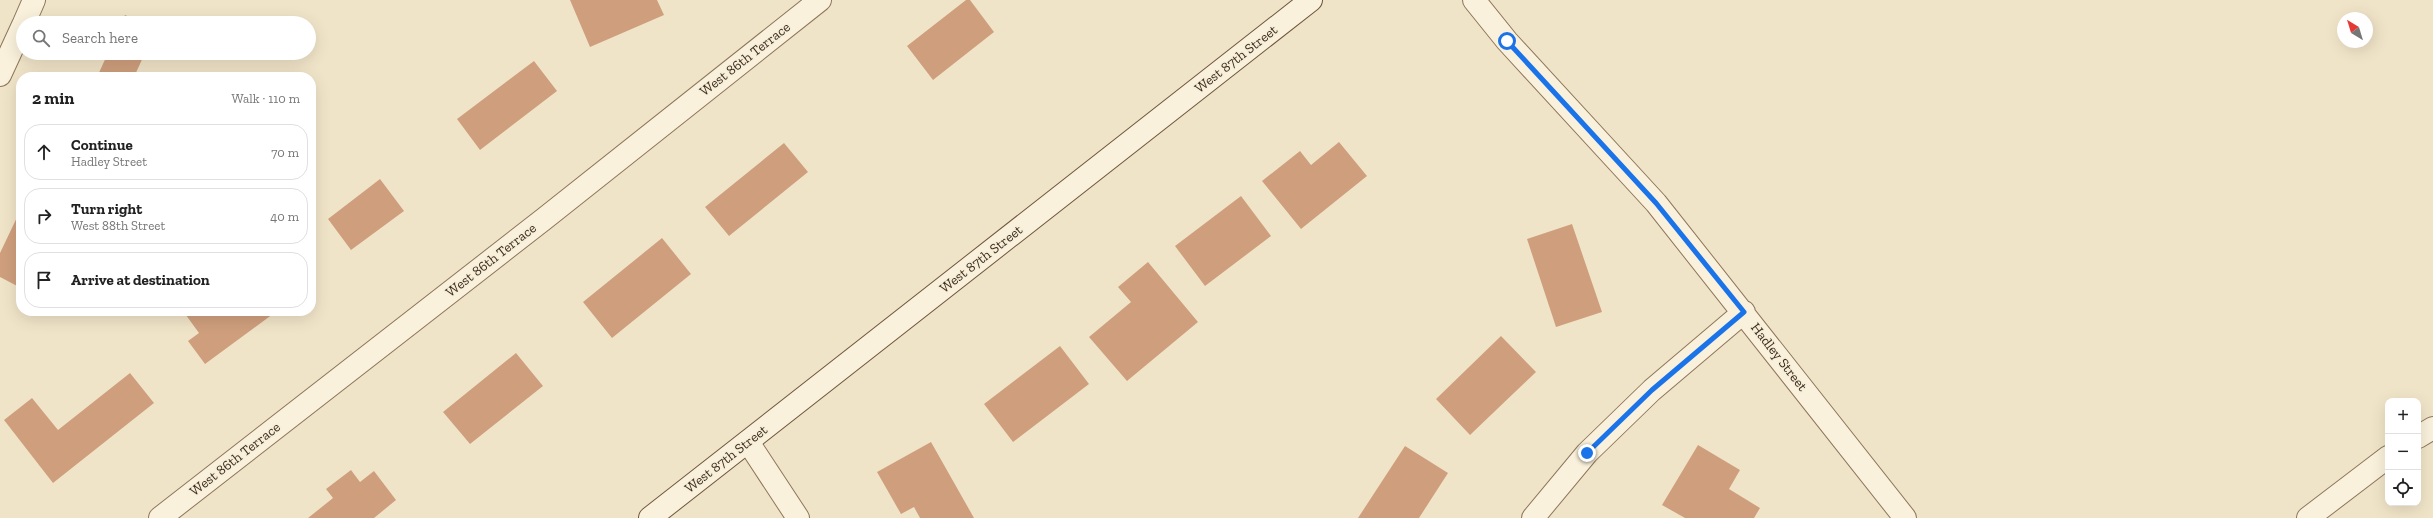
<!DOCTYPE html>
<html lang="en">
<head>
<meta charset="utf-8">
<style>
	body { margin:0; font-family:"Zilla Slab",serif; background:#f6f6f6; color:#222 }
	.controls { position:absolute; right:12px; bottom:12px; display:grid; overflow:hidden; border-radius:8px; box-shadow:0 4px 16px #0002 }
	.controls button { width:36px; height:36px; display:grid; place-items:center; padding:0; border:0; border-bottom:1px solid #e0e0e0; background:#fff; color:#222; font:20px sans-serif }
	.compass { position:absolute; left:2337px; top:12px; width:36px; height:36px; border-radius:50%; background:#fff; box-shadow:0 4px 16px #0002; rotate:322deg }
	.stop { position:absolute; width:12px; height:12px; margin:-9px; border:3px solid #1a73e8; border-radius:50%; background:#fff }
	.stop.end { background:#1a73e8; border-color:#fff; box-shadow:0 1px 4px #0008 }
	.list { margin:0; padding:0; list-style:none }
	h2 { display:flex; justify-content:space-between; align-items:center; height:52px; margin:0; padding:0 16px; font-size:17px }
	h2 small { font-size:13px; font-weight:400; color:#767676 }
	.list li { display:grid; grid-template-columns:26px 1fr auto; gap:12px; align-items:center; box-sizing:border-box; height:56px; margin:0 8px 8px; padding:0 8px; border:1px solid #e0e0e0; border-radius:16px }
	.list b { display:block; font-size:15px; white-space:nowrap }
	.list p { margin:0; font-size:13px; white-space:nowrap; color:#767676 }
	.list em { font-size:13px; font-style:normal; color:#767676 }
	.icon { flex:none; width:22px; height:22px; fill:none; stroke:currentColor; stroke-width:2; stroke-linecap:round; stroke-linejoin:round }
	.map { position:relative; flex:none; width:2433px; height:518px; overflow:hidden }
	.search { position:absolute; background:#fff; box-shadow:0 4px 16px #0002; left:16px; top:16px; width:300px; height:44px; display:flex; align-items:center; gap:10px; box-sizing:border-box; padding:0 14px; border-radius:22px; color:#767676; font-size:15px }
	.panel { position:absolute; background:#fff; box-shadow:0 4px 16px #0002; left:16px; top:72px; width:300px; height:244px; border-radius:16px }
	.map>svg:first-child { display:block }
	.building { fill:#cf9f7d }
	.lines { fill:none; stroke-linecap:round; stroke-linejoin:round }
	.street-casing { stroke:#8d765c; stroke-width:24 }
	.secondary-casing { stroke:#6f573f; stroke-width:24 }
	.street { stroke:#faf1dc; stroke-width:22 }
	.secondary { stroke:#faf1dc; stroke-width:22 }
	.route { stroke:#1a73e8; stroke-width:5 }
	.labels { text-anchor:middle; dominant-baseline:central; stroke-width:3; stroke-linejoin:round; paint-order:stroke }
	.street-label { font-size:14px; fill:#3d2e20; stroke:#f7eed8 }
</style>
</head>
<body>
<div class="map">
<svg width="2433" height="518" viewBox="0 0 2433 518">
	<rect width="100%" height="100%" fill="#f0e4c8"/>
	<path class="building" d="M570,0H657L664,15L590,47Z
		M966,0H970L994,32L933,80L907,46Z
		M125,15L143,23H121Z
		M108,53H145L134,77H97Z
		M534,61L557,91L480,150L457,119Z
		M1339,142L1367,176L1301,229L1262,181L1300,151L1311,165Z
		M784,143L808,172L729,236L705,207Z
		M380,179L404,211L351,250L328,219Z
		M1241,196L1271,236L1205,286L1175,246Z
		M21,209V288L0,277V253Z
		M1572,224L1602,312L1556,327L1527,239Z
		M662,238L691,274L612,338L583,302Z
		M1148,262L1198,322L1127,381L1089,337L1131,302L1118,287Z
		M183,311H277L205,364L188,341L199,333Z
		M1501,336L1536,372L1470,435L1436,399Z
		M1060,346L1089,384L1013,442L984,404Z
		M516,353L543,386L470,444L443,412Z
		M130,373L154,403L53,483L4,420L32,398L58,430Z
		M931,442L974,518H920L914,507L901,514L877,472Z
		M1698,445L1740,470L1729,489L1760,508L1754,518H1685L1662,505Z
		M1405,446L1448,473L1419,518H1358Z
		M351,470L360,482L374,471L396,500L374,518H308L333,498L326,489Z"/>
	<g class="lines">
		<g class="street-casing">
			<path id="street" d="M1474,0L1507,41L1656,203L1905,518
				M24,23L34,0
				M0,75L23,25
				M2418,437L2433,428
				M748,442L798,518
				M160,518L544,219L820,0
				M1533,518L1587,453L1652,390L1744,312
				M2308,518L2388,457"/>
		</g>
		<g class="secondary-casing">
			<path id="secondary" d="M650,518L1311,0"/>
		</g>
		<use href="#street" class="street"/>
		<use href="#secondary" class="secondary"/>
	</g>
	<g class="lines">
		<path class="route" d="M1507,41L1656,203L1744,312L1652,390L1587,453"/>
	</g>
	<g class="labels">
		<g class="street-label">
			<text transform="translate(745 59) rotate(-38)">West 86th Terrace</text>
			<text transform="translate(1236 59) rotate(-38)">West 87th Street</text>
			<text transform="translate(981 259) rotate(-38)">West 87th Street</text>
			<text transform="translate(491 260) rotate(-38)">West 86th Terrace</text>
			<text transform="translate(1779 357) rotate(52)">Hadley Street</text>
			<text transform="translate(235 459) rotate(-38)">West 86th Terrace</text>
			<text transform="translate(726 459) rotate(-38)">West 87th Street</text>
		</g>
	</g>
</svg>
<div class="controls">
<button>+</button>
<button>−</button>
<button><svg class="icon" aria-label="locate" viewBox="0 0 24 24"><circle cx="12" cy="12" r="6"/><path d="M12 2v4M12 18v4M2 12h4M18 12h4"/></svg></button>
</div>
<svg class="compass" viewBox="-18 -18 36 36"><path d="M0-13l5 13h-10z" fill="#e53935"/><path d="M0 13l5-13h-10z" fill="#767676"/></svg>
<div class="stop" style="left:1507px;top:41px"></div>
<div class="stop end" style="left:1587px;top:453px"></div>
<div class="search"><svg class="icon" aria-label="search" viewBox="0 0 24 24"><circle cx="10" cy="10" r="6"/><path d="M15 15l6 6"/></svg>Search here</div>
<section class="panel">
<h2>2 min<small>Walk · 110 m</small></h2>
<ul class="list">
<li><svg class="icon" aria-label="ahead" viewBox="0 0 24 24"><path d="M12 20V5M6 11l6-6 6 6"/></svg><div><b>Continue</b><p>Hadley Street</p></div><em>70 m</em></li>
<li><svg class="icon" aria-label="right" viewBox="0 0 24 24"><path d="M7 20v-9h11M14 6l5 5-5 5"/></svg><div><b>Turn right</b><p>West 88th Street</p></div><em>40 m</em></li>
<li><svg class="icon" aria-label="arrive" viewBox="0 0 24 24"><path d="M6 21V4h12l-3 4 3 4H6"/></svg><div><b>Arrive at destination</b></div></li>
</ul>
</section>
</div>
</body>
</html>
